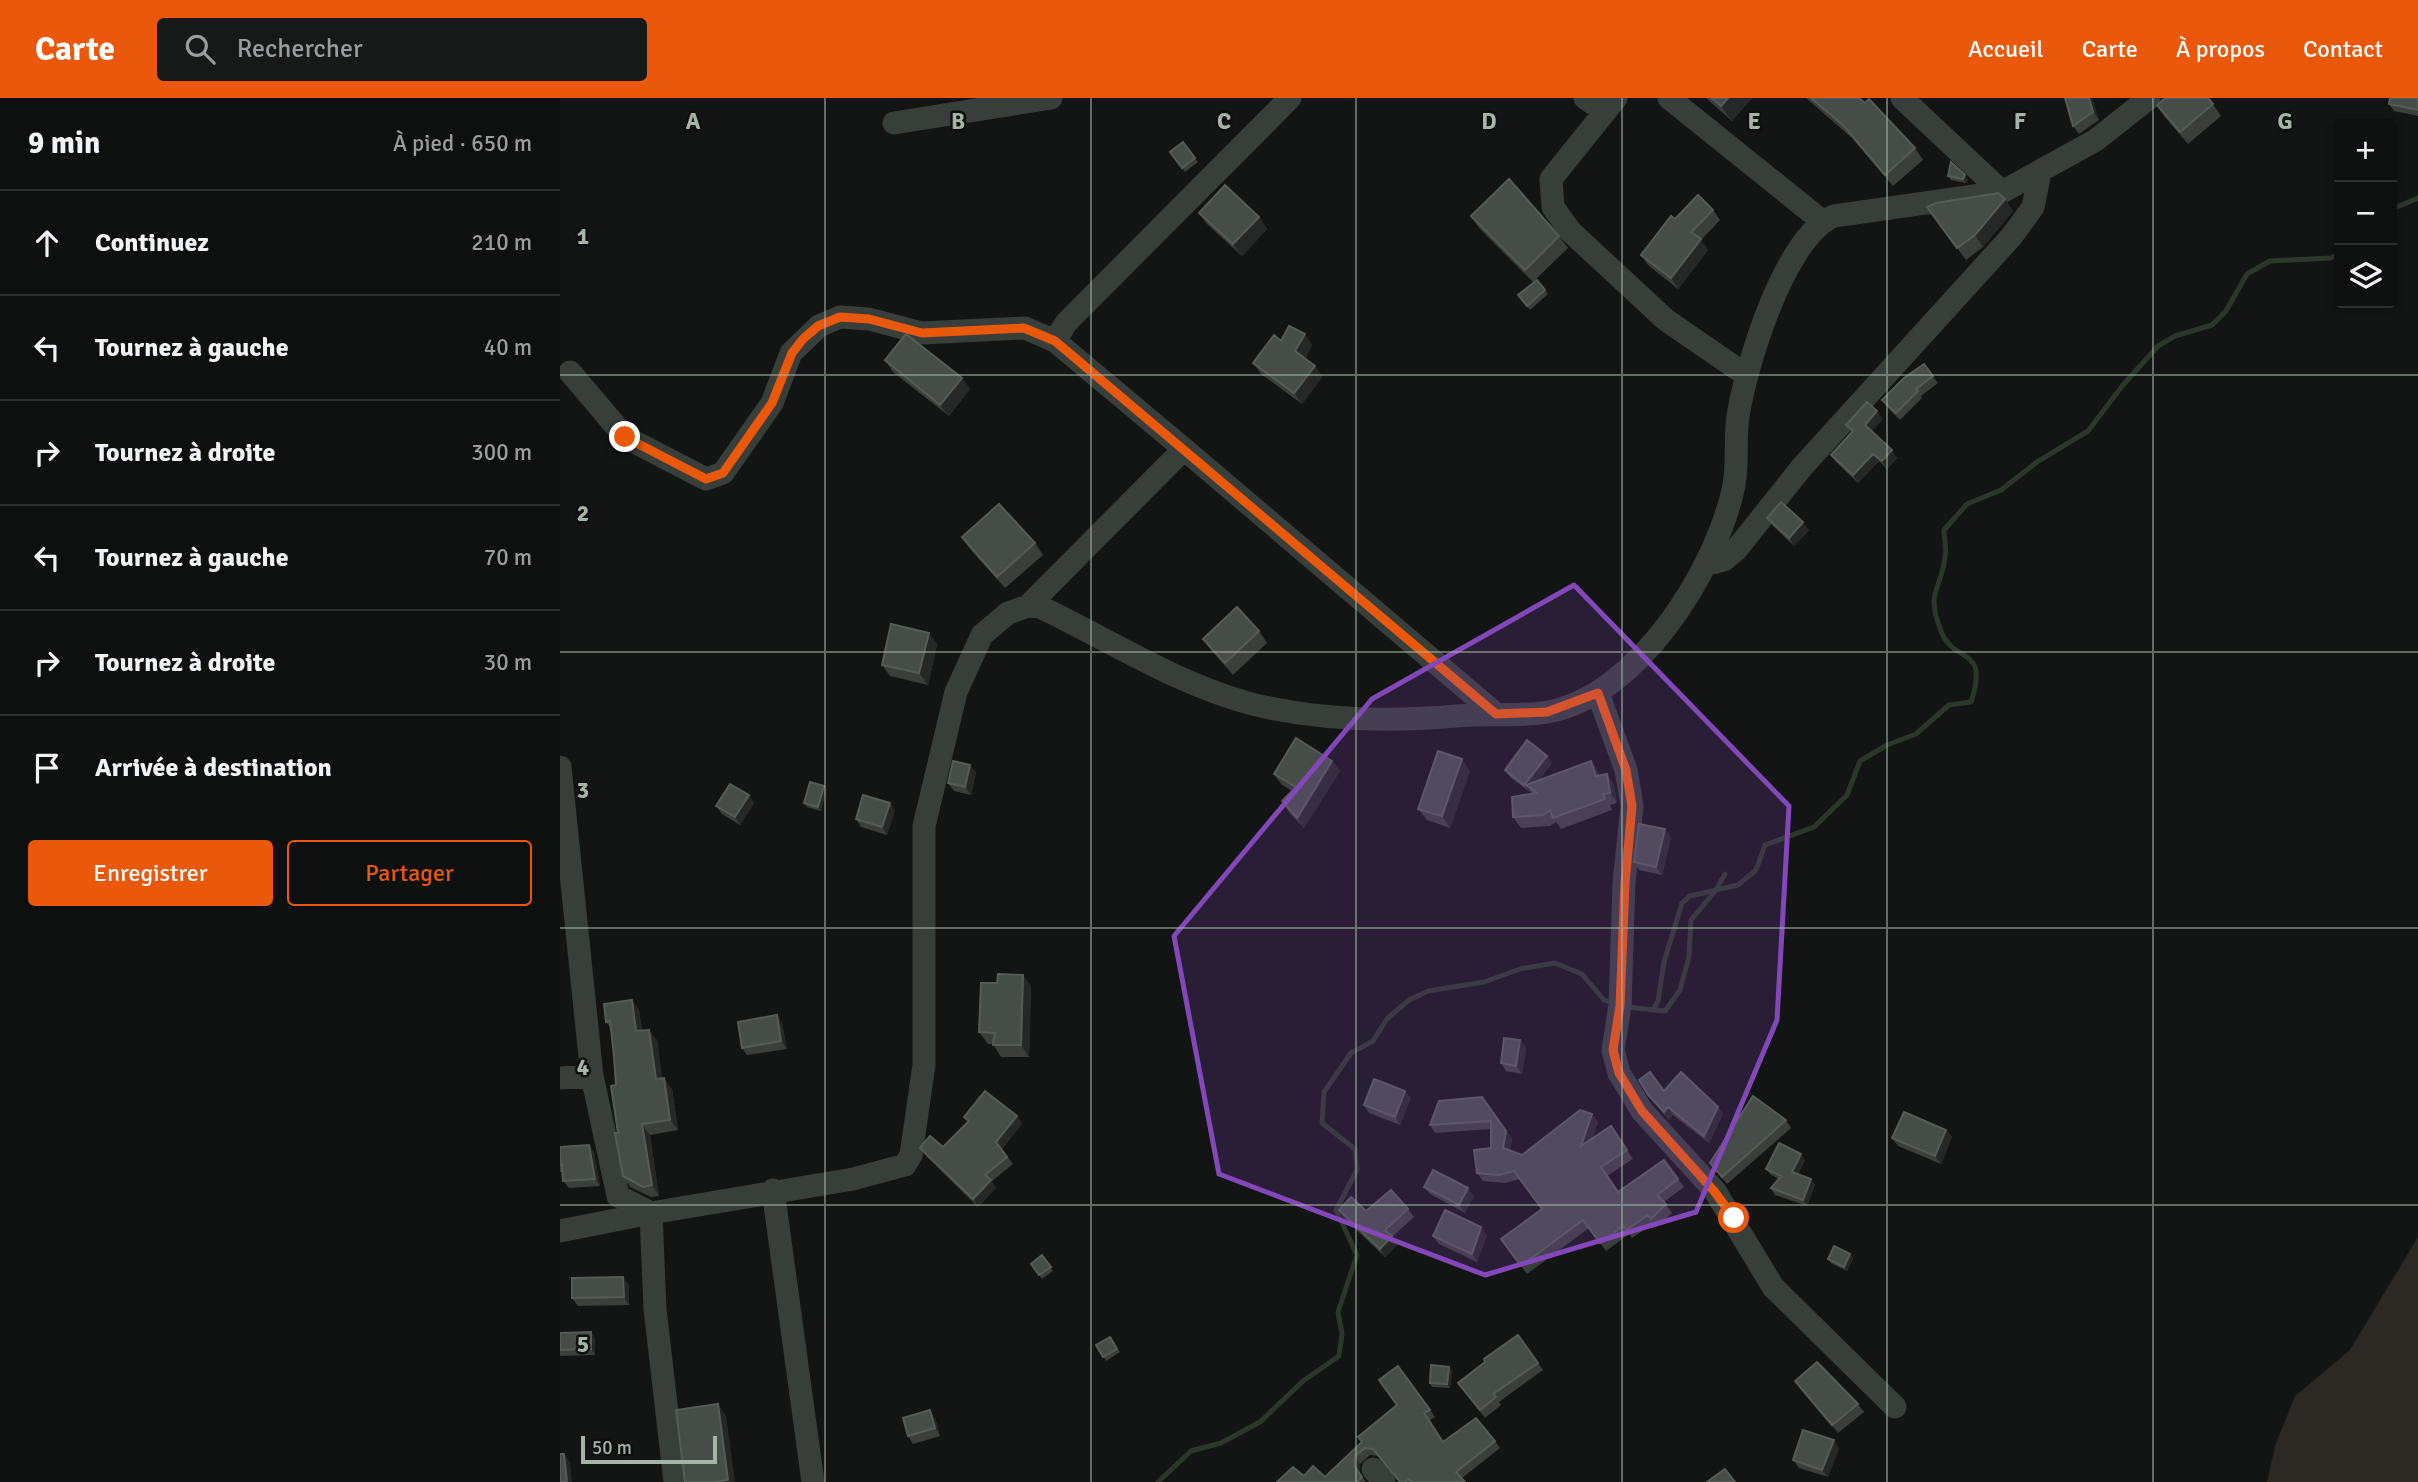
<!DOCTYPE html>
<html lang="fr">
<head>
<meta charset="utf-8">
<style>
	body { margin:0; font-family:Signika,sans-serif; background:#171818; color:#f1f3f6 }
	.controls { position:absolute; right:21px; top:21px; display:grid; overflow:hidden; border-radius:7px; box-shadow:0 4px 10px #0003 }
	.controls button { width:63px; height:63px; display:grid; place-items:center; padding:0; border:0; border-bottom:2px solid #2e2f2f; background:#0e0f0f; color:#f1f3f6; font:35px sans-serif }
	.scale { position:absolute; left:21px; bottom:18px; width:136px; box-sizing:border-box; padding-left:7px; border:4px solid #a4b5a7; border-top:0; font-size:19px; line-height:24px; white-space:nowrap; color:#a4b5a7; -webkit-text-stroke:5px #0e0f0f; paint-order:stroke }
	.stop { position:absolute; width:21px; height:21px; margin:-16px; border:5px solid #ea580c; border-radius:50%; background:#fff }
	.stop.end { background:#ea580c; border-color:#fff; box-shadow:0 2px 7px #0008 }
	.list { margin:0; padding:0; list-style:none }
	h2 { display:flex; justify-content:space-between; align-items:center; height:91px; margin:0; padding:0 28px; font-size:30px }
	h2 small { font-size:23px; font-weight:400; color:#9b9c9e }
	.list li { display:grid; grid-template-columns:46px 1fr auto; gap:21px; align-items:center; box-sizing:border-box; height:105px; padding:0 28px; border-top:2px solid #2e2f2f }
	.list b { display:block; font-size:26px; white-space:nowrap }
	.list em { font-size:23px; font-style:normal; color:#9b9c9e }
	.actions { display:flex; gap:14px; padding:21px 28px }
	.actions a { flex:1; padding:16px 0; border:2px solid #ea580c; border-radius:7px; text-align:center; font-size:24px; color:#ea580c }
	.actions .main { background:#ea580c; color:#fff }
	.icon { flex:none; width:38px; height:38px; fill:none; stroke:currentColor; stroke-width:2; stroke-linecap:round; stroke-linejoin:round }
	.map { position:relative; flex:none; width:1858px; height:1384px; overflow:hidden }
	header { display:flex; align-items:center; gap:42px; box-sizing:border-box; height:98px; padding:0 35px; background:#ea580c; color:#fff }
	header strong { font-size:33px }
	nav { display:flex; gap:38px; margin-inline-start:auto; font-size:24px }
	.search { width:490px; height:63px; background:#171818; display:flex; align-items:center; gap:18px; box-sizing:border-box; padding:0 24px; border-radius:7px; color:#9b9c9e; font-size:26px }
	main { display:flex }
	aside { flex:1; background:#0e0f0f }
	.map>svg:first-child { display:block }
	.green { fill:#2c2823 }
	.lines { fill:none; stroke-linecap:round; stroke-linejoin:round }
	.stream { stroke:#2a3829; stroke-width:5 }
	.minor { stroke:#383e3a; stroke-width:23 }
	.wall { fill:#3b3f3c }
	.shaded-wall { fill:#262827 }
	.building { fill:#464c48; stroke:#555c56; stroke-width:2 }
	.route { stroke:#ea580c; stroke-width:9 }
	.marked { fill:#8347ba; fill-opacity:0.2; stroke:#8347ba; stroke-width:5; stroke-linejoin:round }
	.grid { fill:none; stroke:#a4b5a7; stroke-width:2; stroke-opacity:0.55 }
	.grid-label { font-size:23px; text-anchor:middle; font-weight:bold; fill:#a4b5a7; stroke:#0e0f0f; stroke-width:5; stroke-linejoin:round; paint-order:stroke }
</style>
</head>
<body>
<header>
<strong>Carte</strong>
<div class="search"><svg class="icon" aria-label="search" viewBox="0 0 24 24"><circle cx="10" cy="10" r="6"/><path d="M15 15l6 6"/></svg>Rechercher</div>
<nav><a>Accueil</a><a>Carte</a><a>À propos</a><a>Contact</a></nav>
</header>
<main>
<aside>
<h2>9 min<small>À pied · 650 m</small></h2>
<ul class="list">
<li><svg class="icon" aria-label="ahead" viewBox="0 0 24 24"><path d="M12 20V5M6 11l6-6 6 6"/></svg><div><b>Continuez</b></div><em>210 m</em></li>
<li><svg class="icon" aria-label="left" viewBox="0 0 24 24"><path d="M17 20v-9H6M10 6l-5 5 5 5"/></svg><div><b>Tournez à gauche</b></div><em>40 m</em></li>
<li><svg class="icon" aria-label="right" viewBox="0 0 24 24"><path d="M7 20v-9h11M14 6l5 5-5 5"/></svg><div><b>Tournez à droite</b></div><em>300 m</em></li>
<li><svg class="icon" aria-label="left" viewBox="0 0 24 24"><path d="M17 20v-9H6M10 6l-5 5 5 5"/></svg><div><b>Tournez à gauche</b></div><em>70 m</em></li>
<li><svg class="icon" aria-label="right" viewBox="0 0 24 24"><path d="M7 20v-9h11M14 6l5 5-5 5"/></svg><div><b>Tournez à droite</b></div><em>30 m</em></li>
<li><svg class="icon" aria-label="arrive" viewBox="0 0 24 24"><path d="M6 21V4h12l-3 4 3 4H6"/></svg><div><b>Arrivée à destination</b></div></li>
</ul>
<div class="actions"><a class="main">Enregistrer</a><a>Partager</a></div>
</aside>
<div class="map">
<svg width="1858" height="1384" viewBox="0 0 1858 1384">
	<rect width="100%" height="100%" fill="#131414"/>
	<path class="green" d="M1858,1139V1384H1707L1715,1348L1735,1298L1790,1252Z"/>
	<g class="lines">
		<path class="stream" d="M1832,111L1858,100
			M1067,909L1105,913L1120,892L1129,859L1131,822L1156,792L1178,787L1196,772L1205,747L1254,729L1287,697L1300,663L1327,647L1356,636L1389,607L1411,604C1430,547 1394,567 1381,533C1365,492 1381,494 1385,459C1387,451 1384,441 1384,432L1407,406L1441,392L1477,364L1528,333L1563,287L1598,248L1615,238L1652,227L1666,213L1687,176L1710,163L1771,160L1779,155
			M1093,912L1098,903L1104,864L1122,805L1130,798L1156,792L1165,776
			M598,1384L631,1353L661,1345L700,1324L743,1283L779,1258L782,1236L778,1214L797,1157L776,1112L797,1072L795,1051L762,1025L764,994L791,955L813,943L827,921L849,902L868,893L924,884L960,871L995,865L1022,876L1044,902L1054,906"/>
		<path class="minor" d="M1025,0L1044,13
			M1056,0L991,81L993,109L1010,133L1106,222L1186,277
			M1109,0L1262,123
			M1342,0L1442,94
			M334,25L491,0
			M10,274L65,339L146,381L163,375L212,305L231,255L259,228L280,219L309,221L362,235L465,230L495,243L506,225L730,0
			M624,351L936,616
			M1145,467L1164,462L1176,452L1242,369L1452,138L1473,109L1480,75
			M468,508L624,351L495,243
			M1038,595L1066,672L1072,708L1064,785L1060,908L1053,952L1059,975L1082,1013L1155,1093L1213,1189L1335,1309
			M0,669L32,978
			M0,980L32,978L58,1098L91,1115
			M213,1092L253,1384
			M0,1133L91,1115
			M813,1371L824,1384
			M115,1384L95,1211L91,1115L293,1081L345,1067L351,1057L364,967V728L396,594L422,537L448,515L468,508L480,509C550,542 616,586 692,606C760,623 828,624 896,618C926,615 958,619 988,614C1078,597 1154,475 1173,392C1179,368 1174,342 1178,318C1186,267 1225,138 1274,118L1442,94L1536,42L1589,0"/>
	</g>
	<path class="wall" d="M1146,0H1192L1172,23Z
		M1246,0H1299L1355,50L1363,62L1333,88L1292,40Z
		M1532,0L1539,22L1519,36L1513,28Z
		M1858,0V18L1834,13L1829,6Z
		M1653,6L1661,18L1628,46L1605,19L1597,7Z
		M623,44L638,64L625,74L610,54Z
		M1388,78L1408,81L1406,85L1391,82Z
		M1367,109L1453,113L1423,149L1406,162Z
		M1153,112L1160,122L1141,142L1148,152L1118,191L1088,167L1081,157L1115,121Z
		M639,115L699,119L707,131L682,158L647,126Z
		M911,118L999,138L1008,150L973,184L919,130Z
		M977,182L988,196L970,212L958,197Z
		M721,243L752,247L745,261L755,268L762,279L742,306L701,276L693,265Z
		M325,262L402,280L410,291L389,318L333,274Z
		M1364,266L1378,285L1361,298L1362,300L1340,322L1327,309L1322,302Z
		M1323,321L1312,333L1337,360L1327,371L1319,363L1298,385L1276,364L1271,357L1292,335L1286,327Z
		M1207,420L1249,432L1234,448L1213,428Z
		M402,439L475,445L483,457L445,490L410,451Z
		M699,533L707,545L673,577L651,552L643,541Z
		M377,546L368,587L330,578L322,567Z
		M772,663L780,673L744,730L729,714L722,703L732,693L721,686L714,676Z
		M1031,663L1039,677L1047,676L1054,687L1057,705L1050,707L1052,712L1001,731L996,724L990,728L961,730L953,719L972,696L970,693V694L951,680L945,672L992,665L979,682Z
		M910,673L890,730L867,722L858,711Z
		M416,674L411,697L394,693L388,685Z
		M264,688L266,692L261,713L247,709L244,705Z
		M194,705L180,727L162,716L156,708Z
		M330,705L335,712L327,737L301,729L296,721Z
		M1111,739L1102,777L1079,772L1074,764Z
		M463,877L471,889L469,959H441L433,946H428L419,934L437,885Z
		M79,912L82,932L97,942L102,981L112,991L118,1032L90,1037L99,1098L91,1099L70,1089L63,1078L58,1035L54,958L51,930L46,924Z
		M217,917L222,925L227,951L187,957L182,950Z
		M966,950L962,976L946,973L941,965Z
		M1104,993L1158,1009L1163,1016L1149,1045L1113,1017L1109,1022L1088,997Z
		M922,999L952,1041L950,1052L962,1057L1038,1024L1032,1041L1051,1028L1073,1061L1047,1078L1058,1094L1104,1062L1124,1089L1104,1104L1112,1115L1097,1129L1094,1125L1072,1140L1069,1136L1046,1153L1029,1130L967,1176L941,1141L982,1111L960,1081L945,1085L923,1083L917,1075L931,1050V1031L875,1035L870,1027Z
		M851,1000L840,1027L809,1015L804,1007Z
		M457,1018L462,1026L442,1051L453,1066L431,1084L436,1090L418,1109L365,1057L360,1050L383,1049L408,1024L404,1019Z
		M1226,1022L1231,1030L1167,1086L1150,1065Z
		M1386,1032L1392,1039L1381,1066L1338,1048L1332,1040Z
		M29,1047L34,1054L40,1088L9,1090L3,1083V1074H0V1049Z
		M1245,1062L1238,1076L1255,1087L1247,1108L1215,1097L1211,1090L1219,1081L1211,1077L1206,1071Z
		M864,1089L914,1098L905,1115L870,1096Z
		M848,1111L854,1119L832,1139L838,1146L825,1159L784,1120L779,1112L806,1113Z
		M927,1137L917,1164L879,1146L873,1138Z
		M1290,1156L1293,1160L1287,1173L1271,1165L1268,1161Z
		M482,1157L493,1173L482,1181L471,1166Z
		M69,1187V1207L18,1208L12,1200Z
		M0,1235L35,1240V1257L0,1258Z
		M958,1237L983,1272L939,1304L941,1307L925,1320L904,1293Z
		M550,1239L560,1254L546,1263L536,1247Z
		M838,1268L875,1319L870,1322L883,1344L935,1343L940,1350L902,1380L905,1384H839L818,1358L810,1357L800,1366L799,1374L806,1384H717L744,1378L765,1379L802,1344L798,1339L837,1308Z
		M889,1269L892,1273L890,1290L872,1289L870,1285Z
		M1235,1283L1298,1306L1304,1314L1278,1335Z
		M375,1320L380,1338L353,1346L348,1338Z
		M1279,1350L1268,1379L1239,1370L1233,1362Z"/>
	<path class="shaded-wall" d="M1168,0H1192L1172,23L1161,8Z
		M1529,0H1532L1539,22L1533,14Z
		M1405,77L1408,81L1406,85L1403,81Z
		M1445,101L1453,113L1423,149L1415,137Z
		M699,119L707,131L682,158L673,146Z
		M1141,141L1148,152L1118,191L1111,180Z
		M745,236L752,247L743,264L735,253Z
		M755,268L762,279L742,306L734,295Z
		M402,280L410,291L389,318L380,307Z
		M1317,313L1323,321L1310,335L1305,327Z
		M1332,352L1337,360L1327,371L1322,363Z
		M1313,356L1319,363L1298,385L1293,377Z
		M1243,424L1249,432L1234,448L1229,440Z
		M369,535L377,546L368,587L359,575Z
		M987,658L992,665L972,691L966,687L970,693V694L964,687Z
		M902,661L910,673L890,730L882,718Z
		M772,663L780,673L744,730L737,720Z
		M1031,663L1038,673L1044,689L1036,678Z
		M410,667L416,674L411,697L405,689Z
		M1047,676L1054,687L1057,705L1050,695Z
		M264,688L266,692L261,713L258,709Z
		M189,697L194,705L180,727L175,719Z
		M330,705L335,712L327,737L322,729Z
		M1105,731L1111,739L1102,777L1096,769Z
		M463,877L471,889L469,959L461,947Z
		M72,902L79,912L84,944L76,933Z
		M217,917L222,925L227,951L221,943Z
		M89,932L97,942L104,992L96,981Z
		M960,942L966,950L962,976L956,968Z
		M104,980L112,991L118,1032L110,1022Z
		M845,993L851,1000L840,1027L835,1019Z
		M1108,1009L1113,1017L1109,1022L1104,1014Z
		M1158,1009L1163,1016L1149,1045L1144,1038Z
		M1032,1016L1038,1024L1027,1056L1021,1048Z
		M457,1018L462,1026L441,1052L436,1044Z
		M82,1026L90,1037L99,1098L92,1087Z
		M1386,1032L1392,1039L1381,1066L1375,1058Z
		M946,1033L952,1041L949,1058L943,1050Z
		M29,1047L34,1054L40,1088L35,1081Z
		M1241,1056L1245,1062L1236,1080L1232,1074Z
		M1251,1081L1255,1087L1247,1108L1243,1102Z
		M431,1082L436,1090L418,1109L413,1101Z
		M908,1090L914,1098L905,1115L899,1107Z
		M921,1129L927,1137L917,1164L912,1156Z
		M832,1138L838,1146L825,1159L820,1151Z
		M1290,1156L1293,1160L1287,1173L1284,1169Z
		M63,1179L69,1187V1207L64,1199Z
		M31,1234L35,1240V1257L31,1251Z
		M889,1269L892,1273L890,1290L887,1286Z
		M158,1306L166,1318L175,1384H169L168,1382Z
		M370,1312L375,1320L380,1338L375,1330Z
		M1274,1342L1279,1350L1268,1379L1262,1372Z
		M4,1356L10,1364L12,1384H7Z
		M795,1358L800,1366L799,1374L794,1367Z"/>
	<path class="building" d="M1152,0H1168L1161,8Z
		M1251,0H1299L1305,5L1309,1L1355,50L1325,77L1284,28Z
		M1505,0H1529L1533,14L1513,28Z
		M1605,0H1648L1653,6L1620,34L1597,7Z
		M1830,0H1858V12L1829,6Z
		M623,44L635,60L622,70L610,54Z
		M1391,64L1405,77L1403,81L1388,78Z
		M949,81L999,138L965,172L911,118Z
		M665,87L699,119L673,146L639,115Z
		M1438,95L1445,101L1415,137L1397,150L1367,109L1376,105Z
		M1138,97L1153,112L1131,134L1141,141L1111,180L1081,157L1111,118L1115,121Z
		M977,182L985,192L967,208L958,197Z
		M729,228L745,236L735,253L755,268L734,295L693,265L714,237L721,243Z
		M346,236L402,280L380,307L325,262Z
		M1364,266L1373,278L1356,291L1358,293L1336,315L1322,302L1344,280Z
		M1307,304L1317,313L1305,327L1332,352L1322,363L1313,356L1293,377L1271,357L1293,333L1286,327Z
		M1221,404L1243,424L1229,440L1207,420Z
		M439,406L475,445L437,479L402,439Z
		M677,509L699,533L665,565L643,541Z
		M331,526L369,535L359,575L322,567Z
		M736,640L772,663L737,720L722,703L736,689L714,676Z
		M967,642L987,658L964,687L945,672Z
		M878,653L902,661L882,718L858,711Z
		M393,663L410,667L405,689L388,685Z
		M1031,663L1036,678L1047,676L1050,695L1043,696L1045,701L993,720L990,712L983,717L953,719L952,699L977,695L966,687Z
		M250,684L264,688L258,709L244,705Z
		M170,686L189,697L175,719L156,708Z
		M303,697L330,705L322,729L296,721Z
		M1079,726L1105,731L1096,769L1074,764Z
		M438,876L463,877L461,947H433L435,935L419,934L421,885H437Z
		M72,902L76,933L89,932L96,981L104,980L110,1022L82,1026L92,1087L83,1089L63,1078L55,1035H58L51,988L56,987L54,958L50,923L46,924L44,906Z
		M217,917L221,943L182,950L178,924Z
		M944,940L960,942L956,968L941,965Z
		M1090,974L1104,993L1121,974L1158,1009L1144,1038L1108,1009L1104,1014L1088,997L1079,982Z
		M814,981L845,993L835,1019L804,1007Z
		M425,993L457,1018L436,1044L447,1059L425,1077L431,1082L413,1101L360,1050L370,1038L383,1049L409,1023L404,1019Z
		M1193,998L1226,1022L1162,1079L1150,1065Z
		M922,999L946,1033L943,1050L962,1057L1020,1012L1032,1016L1021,1048L1051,1028L1067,1052L1041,1069L1058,1094L1104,1062L1118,1081L1097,1097L1106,1106L1091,1121L1088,1117L1066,1132L1063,1128L1040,1145L1023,1122L961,1168L941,1141L982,1111L954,1073L939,1077L917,1075L914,1052L931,1050V1023L870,1027L879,1003Z
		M1344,1014L1386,1032L1375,1058L1332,1040Z
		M1219,1045L1241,1056L1232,1074L1251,1081L1243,1102L1211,1090L1221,1078L1206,1071Z
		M29,1047L35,1081L3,1083L2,1066L0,1067V1049Z
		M873,1072L908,1090L899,1107L864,1089Z
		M831,1092L848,1111L825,1132L832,1138L820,1151L779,1112L791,1099L806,1113Z
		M885,1112L921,1129L912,1156L873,1138Z
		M1274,1148L1290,1156L1284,1169L1268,1161Z
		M482,1157L491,1169L479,1177L471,1166Z
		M63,1179L64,1199L12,1200V1180Z
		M31,1234V1251L0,1252V1235Z
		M958,1237L978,1265L933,1296L936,1299L920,1312L898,1285L925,1264L924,1261Z
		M550,1239L557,1251L543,1259L536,1247Z
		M1257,1264L1298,1306L1272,1327L1235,1283Z
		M871,1267L889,1269L887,1286L870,1285Z
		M838,1268L870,1312L864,1315L883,1344L916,1320L935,1343L896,1374L905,1384H852L849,1381L845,1384H840L813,1351L805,1350L795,1358L794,1367L802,1379L797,1384H717L733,1369L744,1378L753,1368L765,1379L802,1344L798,1339L837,1307L819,1282Z
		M158,1306L168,1382L156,1384H125L116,1312Z
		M370,1312L375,1330L348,1338L343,1320Z
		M1243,1332L1274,1342L1262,1372L1233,1362Z
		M0,1356H4L7,1384H0Z
		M1165,1371L1175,1384H1147Z"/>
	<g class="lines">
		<path class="route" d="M65,339L146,381L163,375L212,305L232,255L243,241L258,228L280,219L309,221L362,235L464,230L495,243L936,616L987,614L1038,595L1066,672L1072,708L1065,785L1060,908L1053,952L1059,975L1082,1013L1154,1093L1174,1120"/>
	</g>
	<path class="marked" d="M1014,487L1229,708L1217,922L1136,1114L925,1177L659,1076L614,838L812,601Z"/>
	<path class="grid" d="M265,0V1384M531,0V1384M796,0V1384M1062,0V1384M1327,0V1384M1593,0V1384M0,277H1858M0,554H1858M0,830H1858M0,1107H1858"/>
	<g class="grid-label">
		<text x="133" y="31">A</text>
		<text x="398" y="31">B</text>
		<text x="664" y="31">C</text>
		<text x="929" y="31">D</text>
		<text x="1194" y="31">E</text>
		<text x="1460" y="31">F</text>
		<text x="1725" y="31">G</text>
		<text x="23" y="146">1</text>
		<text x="23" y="423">2</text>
		<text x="23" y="700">3</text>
		<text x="23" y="977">4</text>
		<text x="23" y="1254">5</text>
	</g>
</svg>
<div class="controls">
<button>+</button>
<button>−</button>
<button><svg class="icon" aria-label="layers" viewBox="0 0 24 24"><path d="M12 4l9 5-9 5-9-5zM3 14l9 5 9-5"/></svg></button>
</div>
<div class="scale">50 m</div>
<div class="stop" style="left:1174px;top:1120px"></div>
<div class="stop end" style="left:65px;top:339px"></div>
</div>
</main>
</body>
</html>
